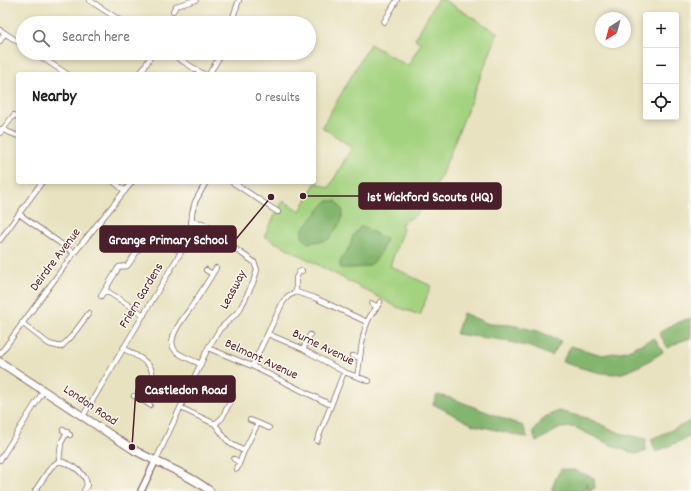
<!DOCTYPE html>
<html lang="en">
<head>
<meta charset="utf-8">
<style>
	body { margin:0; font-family:Dekko,sans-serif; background:#f2f2f2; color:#202124 }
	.controls { position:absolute; right:12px; top:12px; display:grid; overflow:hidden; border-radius:4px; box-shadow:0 2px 6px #0003 }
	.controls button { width:36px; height:36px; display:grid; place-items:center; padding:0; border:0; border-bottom:1px solid #e0e0e0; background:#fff; color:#202124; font:20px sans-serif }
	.compass { position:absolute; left:595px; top:12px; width:36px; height:36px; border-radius:50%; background:#fff; box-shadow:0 2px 6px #0003; rotate:216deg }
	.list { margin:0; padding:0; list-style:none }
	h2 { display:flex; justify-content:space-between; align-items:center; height:52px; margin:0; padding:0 16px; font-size:17px }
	h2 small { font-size:13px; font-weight:400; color:#757577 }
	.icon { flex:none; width:22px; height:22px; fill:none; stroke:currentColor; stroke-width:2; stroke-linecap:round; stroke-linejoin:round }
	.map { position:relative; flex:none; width:691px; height:491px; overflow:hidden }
	.search { position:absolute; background:#fff; box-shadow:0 2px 6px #0003; left:16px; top:16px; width:300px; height:44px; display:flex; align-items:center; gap:10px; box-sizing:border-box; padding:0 14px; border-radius:22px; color:#757577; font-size:15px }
	.panel { position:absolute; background:#fff; box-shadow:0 2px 6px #0003; left:16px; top:72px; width:300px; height:112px; border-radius:4px }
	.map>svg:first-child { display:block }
	.green { fill:#a4d380; stroke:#777956 }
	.forest { fill:#83b56e; stroke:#666a4c }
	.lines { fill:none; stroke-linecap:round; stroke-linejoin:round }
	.minor-casing { stroke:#81635f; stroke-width:6 }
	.tertiary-casing { stroke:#81635f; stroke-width:8 }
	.primary-casing { stroke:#81635f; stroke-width:9 }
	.minor { stroke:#fff; stroke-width:4.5 }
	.tertiary { stroke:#fff; stroke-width:5.5 }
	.primary { stroke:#fff; stroke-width:7 }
	.labels { text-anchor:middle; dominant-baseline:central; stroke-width:3; stroke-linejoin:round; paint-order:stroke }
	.street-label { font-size:13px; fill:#4a1f2b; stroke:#fbf7ec }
	.leader { fill:none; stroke:#4a1f2b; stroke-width:1.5 }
	.callout-dot { fill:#4a1f2b; stroke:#fbf7ec; stroke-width:1.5 }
	.callout { fill:#4a1f2b; stroke:#4a1f2b; stroke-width:1.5 }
	.callout-label { font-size:14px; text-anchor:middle; font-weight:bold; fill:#fff }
</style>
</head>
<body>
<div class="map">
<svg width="691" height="491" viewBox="0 0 691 491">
	<rect width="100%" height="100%" fill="#fbf7ec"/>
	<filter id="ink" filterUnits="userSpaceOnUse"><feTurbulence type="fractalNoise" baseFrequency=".025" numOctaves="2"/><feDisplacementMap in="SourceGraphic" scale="8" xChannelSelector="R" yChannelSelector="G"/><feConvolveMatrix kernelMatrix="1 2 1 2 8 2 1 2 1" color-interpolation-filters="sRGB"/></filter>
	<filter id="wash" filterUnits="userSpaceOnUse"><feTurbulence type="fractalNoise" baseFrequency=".012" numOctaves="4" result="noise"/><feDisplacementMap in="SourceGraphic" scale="16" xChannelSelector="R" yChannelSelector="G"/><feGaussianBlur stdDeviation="0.9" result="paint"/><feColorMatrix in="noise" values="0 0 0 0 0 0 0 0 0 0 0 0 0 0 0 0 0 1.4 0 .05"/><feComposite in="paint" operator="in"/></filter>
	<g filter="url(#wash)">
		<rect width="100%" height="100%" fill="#e8e2c0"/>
		<path class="green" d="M437,0H444L498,33L441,176L417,214L401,224L403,229L390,266L431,286L420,315L397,307L264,236L283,201L300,211L316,182L329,188L352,147L322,127L370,44L408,66L421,43L415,39Z"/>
		<path class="forest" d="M327,201H336L343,211L341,222L328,240L308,243L302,237V230Z
			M361,226L386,239C375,269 369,268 340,268V262L350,246L353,236Z
			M463,313L489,324L511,325L538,331L561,341L552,356L530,347L502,340L456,334Z
			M687,319H691V338L681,341L668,348L659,333L668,327Z
			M654,338L663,352C650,360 637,369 622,373C605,377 579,367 562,362L571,346L602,355L626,351Z
			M437,395L451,398L523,426L528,438L492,429L473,425L433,404Z
			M558,411L587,418L620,433L646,439L645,452L634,454L611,445L574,427L560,428L536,442L533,431L545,417Z
			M691,420V436L656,452L651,439L683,425Z
			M561,469L574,470L594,478L595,488L588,491L587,483L585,491H551L556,478Z"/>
	</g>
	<g filter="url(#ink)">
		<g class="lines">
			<g class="minor-casing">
				<path id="minor" d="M89,0L124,23
					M173,11L176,6L196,0
					M384,22L397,0
					M231,23L239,0
					M0,30L23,45
					M0,41L5,33
					M35,53L67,74
					M170,53L203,74
					M140,74L153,53
					M209,74L222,53
					M1,129L18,136
					M0,133L14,115L18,117
					M114,182L125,191
					M232,182L278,212
					M19,214L74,253
					M191,222L202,223L217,232L231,246L254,262L257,270L253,283L239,311L220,329L208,348
					M0,240L42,182
					M206,270L212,274
					M105,290L144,315
					M296,292V278L299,272L302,271
					M101,296L108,285L117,270L119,267L127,266C135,257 144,235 156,234L181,252
					M372,304L377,307
					M22,323L49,344L61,347L71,337L89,313
					M268,334L303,349L344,372L369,381
					M123,348C134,355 158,364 151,380C149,387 144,393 141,399L150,405
					M303,349L310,335
					M0,354L74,253L132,182
					M352,356L359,357
					M201,364C194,361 177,355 174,349C166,336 188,313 194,303C202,291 209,280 216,268
					M252,366L283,302L288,296L296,292L315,298L367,322
					M357,377C361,359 360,341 367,323C369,316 376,309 380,302
					M134,396L141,399
					M181,408L215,424L226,439L231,444L244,451
					M83,416L181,252L191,234L192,213L195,202L206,182
					M258,423L269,428
					M215,424L222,418L233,396
					M63,430L70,435
					M317,441L344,372
					M234,459L239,462
					M0,460L44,390
					M59,461C71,464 86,472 87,485L84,491
					M59,461L61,443L67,432
					M155,462L208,348L252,366L331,405
					M237,469L244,451L258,423L250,420
					M35,491L51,467L59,461"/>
			</g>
			<g class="tertiary-casing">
				<path id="tertiary" d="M141,491L155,462"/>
			</g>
			<g class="primary-casing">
				<path id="primary" d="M0,362L134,450C159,464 187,473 210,491"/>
			</g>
			<use href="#minor" class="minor"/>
			<use href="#tertiary" class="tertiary"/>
			<use href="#primary" class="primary"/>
		</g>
	</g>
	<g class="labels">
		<g class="street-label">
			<text transform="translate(56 260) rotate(-53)">Deirdre Avenue</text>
			<text transform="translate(234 290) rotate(-62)">Leasway</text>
			<text transform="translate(142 296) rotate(-59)">Friern Gardens</text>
			<text transform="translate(323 348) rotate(26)">Burne Avenue</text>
			<text transform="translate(261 360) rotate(25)">Belmont Avenue</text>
			<text transform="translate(90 406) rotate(34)">London Road</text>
		</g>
	</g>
	<path class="leader" d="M303 196L359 196M271 197L236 239M132 447L136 389"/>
	<g class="callout-dot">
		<circle cx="303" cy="196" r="4"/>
		<circle cx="271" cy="197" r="4"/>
		<circle cx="132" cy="447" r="4"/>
	</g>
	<g class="callout">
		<rect x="359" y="183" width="142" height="26" rx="4"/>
		<rect x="100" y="226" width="136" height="26" rx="4"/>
		<rect x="136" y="376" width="99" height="26" rx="4"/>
	</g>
	<g class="callout-label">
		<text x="430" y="201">1st Wickford Scouts (HQ)</text>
		<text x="168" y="244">Grange Primary School</text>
		<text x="186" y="394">Castledon Road</text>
	</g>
</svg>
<div class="controls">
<button>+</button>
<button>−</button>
<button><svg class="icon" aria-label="locate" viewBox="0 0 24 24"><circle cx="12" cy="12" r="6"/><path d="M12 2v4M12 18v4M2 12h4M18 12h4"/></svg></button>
</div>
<svg class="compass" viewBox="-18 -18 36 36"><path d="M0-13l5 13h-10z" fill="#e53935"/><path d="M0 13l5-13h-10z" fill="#757577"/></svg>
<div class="search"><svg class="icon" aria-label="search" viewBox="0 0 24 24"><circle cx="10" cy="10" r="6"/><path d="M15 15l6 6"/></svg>Search here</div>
<section class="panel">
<h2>Nearby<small>0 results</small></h2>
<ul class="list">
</ul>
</section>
</div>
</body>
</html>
